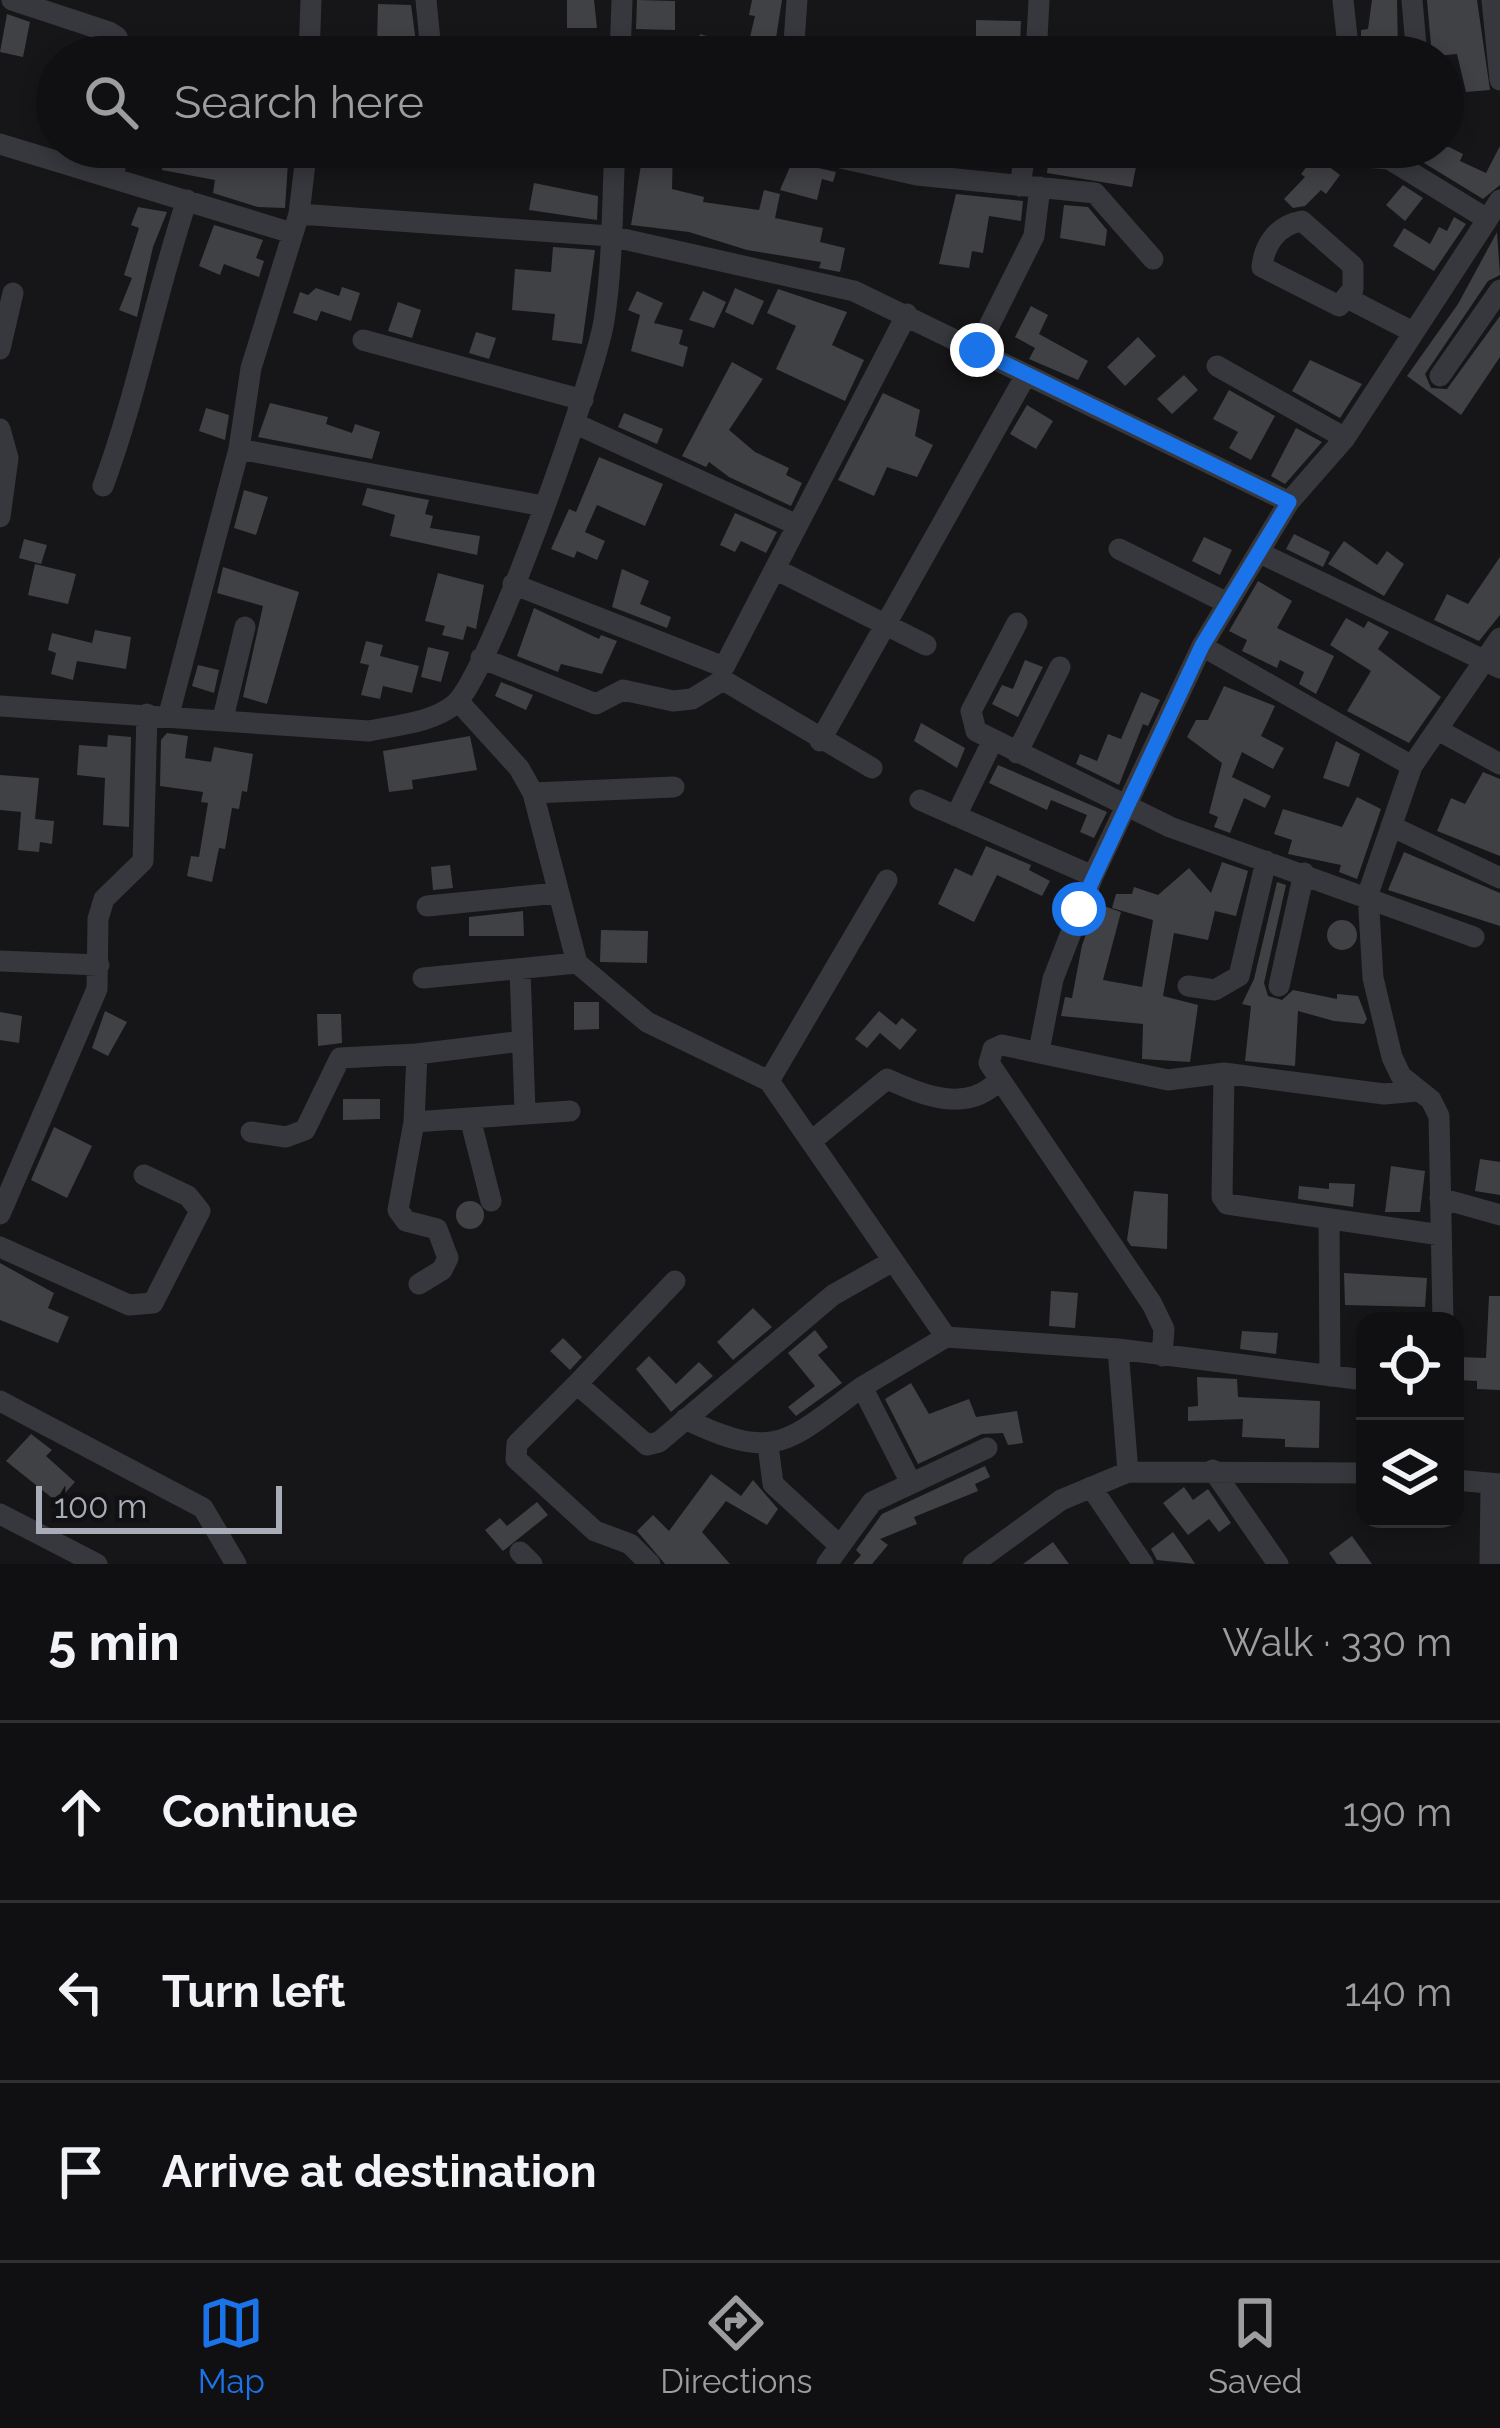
<!DOCTYPE html>
<html lang="en">
<head>
<meta charset="utf-8">
<style>
	body { margin:0; font-family:Raleway,sans-serif; background:#1e1e20; color:#f1f3f6 }
	.controls { position:absolute; right:36px; bottom:36px; display:grid; overflow:hidden; border-radius:24px; box-shadow:0 6px 18px #0003 }
	.controls button { width:108px; height:108px; display:grid; place-items:center; padding:0; border:0; border-bottom:3px solid #303032; background:#101012; color:#f1f3f6; font:60px sans-serif }
	.scale { position:absolute; left:36px; bottom:30px; width:246px; box-sizing:border-box; padding-left:12px; border:6px solid #a8adb8; border-top:0; font-size:33px; line-height:42px; white-space:nowrap; color:#a8adb8; -webkit-text-stroke:9px #111113; paint-order:stroke }
	.stop { position:absolute; width:36px; height:36px; margin:-27px; border:9px solid #1a73e8; border-radius:50%; background:#fff }
	.stop.end { background:#1a73e8; border-color:#fff; box-shadow:0 3px 12px #0008 }
	.list { margin:0; padding:0; list-style:none }
	h2 { display:flex; justify-content:space-between; align-items:center; height:156px; margin:0; padding:0 48px; font-size:51px }
	h2 small { font-size:39px; font-weight:400; color:#9c9d9f }
	.list li { display:grid; grid-template-columns:78px 1fr auto; gap:36px; align-items:center; box-sizing:border-box; height:180px; padding:0 48px; border-top:3px solid #303032 }
	.list b { display:block; font-size:45px; white-space:nowrap }
	.list em { font-size:39px; font-style:normal; color:#9c9d9f }
	.icon { flex:none; width:66px; height:66px; fill:none; stroke:currentColor; stroke-width:2; stroke-linecap:round; stroke-linejoin:round }
	.map { position:relative; flex:none; width:1500px; height:1564px; overflow:hidden }
	.search { position:absolute; background:#101012; box-shadow:0 6px 18px #0003; left:36px; right:36px; top:36px; height:132px; display:flex; align-items:center; gap:30px; box-sizing:border-box; padding:0 42px; border-radius:66px; color:#9c9d9f; font-size:45px }
	.sheet { height:696px; background:#101012 }
	nav { display:flex; justify-content:space-around; align-items:center; box-sizing:border-box; height:168px; border-top:3px solid #303032; background:#101012; font-size:33px; color:#9c9d9f }
	nav a { display:grid; justify-items:center; gap:6px }
	nav .on { color:#1a73e8 }
	.map>svg:first-child { display:block }
	.building { fill:#404145 }
	.lines { fill:none; stroke-linecap:round; stroke-linejoin:round }
	.minor { stroke:#37383d; stroke-width:21 }
	.route { stroke:#1a73e8; stroke-width:15 }
</style>
</head>
<body>
<div class="map">
<svg width="1500" height="1564" viewBox="0 0 1500 1564">
	<rect width="100%" height="100%" fill="#161618"/>
	<path class="building" d="M567,0H594L597,28H567Z
		M637,0L675,1V30L636,29Z
		M752,0H782L773,57L747,50L755,16L749,15Z
		M1372,0H1397L1398,47L1353,50L1361,42V30L1368,29Z
		M1427,0H1477L1490,90L1466,92L1457,54L1426,57L1431,45Z
		M378,4L411,5L418,57H333L335,40L377,44Z
		M7,14L30,22L23,57L0,52Z
		M976,20L1021,21L1020,43L976,42Z
		M700,34L730,43L726,57H693Z
		M1500,146V185L1483,199L1398,147H1449L1463,154L1460,161L1486,173Z
		M163,147H289L285,208L258,207L213,193L215,180L162,170Z
		M644,147H673L672,189L704,197L703,202L759,210L764,190L780,194L775,218L823,228L820,242L845,248L840,272L819,268L821,262L747,250L689,232L631,225Z
		M908,147H1011L1008,168H997L908,153Z
		M1050,147H1100L1098,160L1136,167L1132,187L1047,173Z
		M1315,156L1340,175L1326,194L1321,190L1305,206L1293,208L1284,199L1305,177L1301,174Z
		M792,162L836,172L833,182L822,179L817,200L780,190Z
		M534,183L598,196L597,220L529,210Z
		M1403,185L1423,198L1405,221L1386,205Z
		M956,194L1023,201L1021,221L989,216L983,253L972,251L969,268L939,264Z
		M1064,205L1088,207L1107,230L1105,246L1060,238Z
		M138,207L167,212L153,247L137,317L119,310L132,278L124,275L139,228L131,225Z
		M1454,217L1466,224L1434,271L1393,246L1404,228L1430,244L1439,227L1447,231Z
		M214,225L263,240L256,258L264,261L259,277L224,264L220,275L199,266Z
		M1497,232L1500,275L1488,281L1425,374L1431,388L1447,389L1500,316V357L1461,415L1407,376L1458,304Z
		M553,247L595,250L582,344L552,340L555,314L512,310L515,269L551,272Z
		M342,287L360,293L351,321L321,311L317,321L293,313L300,292L308,295L316,288L339,296Z
		M735,288L764,301L753,325L725,312Z
		M778,289L847,312L832,345L864,360L845,401L776,369L796,326L767,313Z
		M637,291L663,303L654,323L683,330L679,344L688,347L683,367L631,351L640,315L628,310Z
		M703,291L726,302L714,328L689,320Z
		M398,302L421,310L412,338L388,331Z
		M1031,306L1048,315L1039,334L1088,361L1078,380L1029,359L1035,348L1015,337Z
		M476,332L496,338L489,359L469,353Z
		M1138,337L1156,356L1125,386L1107,367Z
		M1310,360L1362,384L1340,418L1292,391Z
		M732,362L763,379L729,430L755,452L789,468L786,475L802,483L791,506L729,477L709,462L706,467L682,456Z
		M1184,375L1198,390L1172,414L1157,399Z
		M1229,390L1275,416L1251,460L1229,448L1238,432L1213,419Z
		M883,393L920,410L915,436L933,445L917,477L887,467L874,496L838,480Z
		M270,403L328,417L326,424L352,433L355,424L380,432L372,459L258,437Z
		M1027,405L1053,421L1036,449L1010,434Z
		M206,408L229,415L225,440L199,431Z
		M624,413L663,429L657,444L618,427Z
		M1296,428L1322,442L1285,484L1271,476Z
		M599,457L663,484L645,526L597,505L585,532L605,541L597,560L577,551L574,558L551,549L569,509L576,512Z
		M367,488L429,500L425,514L433,516L430,528L480,536L477,555L390,536L395,515L362,505Z
		M244,490L268,497L256,535L234,528Z
		M735,513L777,532L766,553L741,541L735,552L720,545Z
		M1294,534L1330,552L1323,567L1286,549Z
		M1204,537L1232,550L1220,575L1192,561Z
		M24,539L47,545L41,564L19,558Z
		M1344,541L1377,565L1387,551L1404,564L1384,596L1328,564Z
		M1500,557V615L1479,641L1434,620L1447,594L1468,604Z
		M35,564L76,574L68,604L28,595Z
		M223,567L299,592L267,704L243,697L263,606L217,593Z
		M622,569L649,581L640,604L671,617L667,628L612,607Z
		M438,573L484,585L476,629L467,626L463,640L442,635L445,626L425,621Z
		M1258,581L1292,601L1277,628L1334,656L1316,694L1299,684L1304,672L1280,660L1277,668L1242,651L1247,640L1229,631Z
		M534,608L599,639L601,635L617,641L602,674L561,664L558,672L517,656Z
		M1346,618L1364,628L1368,621L1389,632L1378,649L1441,697L1409,743L1347,711L1371,671L1330,645Z
		M95,630L131,637L126,669L77,661L73,680L51,674L56,653L48,650L52,633L92,643Z
		M366,641L383,645L380,656L419,666L412,693L383,686L380,699L361,695L369,665L360,663Z
		M428,647L449,652L441,682L421,677Z
		M1025,660L1043,667L1018,717L992,704L1002,685L1013,689Z
		M198,665L219,670L214,693L192,686Z
		M501,682L533,695L526,710L495,696Z
		M1224,686L1275,706L1261,736L1284,748L1273,769L1242,752L1232,777L1271,796L1265,808L1244,798L1230,833L1214,827L1218,817L1209,813L1222,763L1187,737L1196,720H1208Z
		M1141,692L1160,700L1148,726L1143,724L1119,785L1076,764L1080,754L1097,761L1108,734L1121,739Z
		M921,723L965,748L957,768L914,741Z
		M167,733L188,736L185,758L211,762L214,747L253,754L247,792L242,791L239,809L232,808L225,849L219,848L212,882L187,876L191,856L199,857L208,803L201,802L203,792L160,786L161,740Z
		M108,735L131,737L129,827L103,825L105,778L77,775L79,745L107,747Z
		M470,736L477,770L412,780L413,789L389,792L383,751Z
		M1336,741L1360,754L1349,787L1323,778Z
		M998,765L1107,812L1094,838L1080,832L1087,815L1051,800L1047,810L989,783Z
		M1483,772L1500,779V856L1437,831L1451,798L1465,804Z
		M0,775L39,778L35,819L54,821L52,844L40,842L39,852L18,850L21,812L0,810Z
		M1357,797L1381,809L1357,879L1339,872L1341,865L1288,854L1292,840L1274,834L1283,809L1342,827Z
		M986,846L1031,865L1029,870L1050,881L1042,896L997,875L974,922L938,904L955,868L972,876Z
		M1404,852L1500,893V926L1388,890Z
		M1222,862L1248,871L1236,916L1215,911L1208,940L1174,933L1163,996L1198,1005L1190,1062L1142,1059L1143,1024L1061,1016L1065,997L1072,998L1082,945L1098,904L1121,912L1103,980L1142,987L1153,920L1112,908L1116,894H1132L1134,887L1158,895L1189,868L1211,893Z
		M450,865L453,888L433,890L431,867Z
		M1277,882L1286,885L1264,983L1268,996L1282,1000L1293,990L1337,999V994L1358,996L1367,1019L1364,1024L1334,1021L1298,1011L1295,1066L1245,1061L1251,1006L1242,1004L1254,979Z
		M523,911L524,936H469V917Z
		M1327 935a15 15 0 1 1 30 0a15 15 0 1 1-30 0Z
		M601,930L648,931L647,963L600,962Z
		M574,1002H599V1029L574,1030Z
		M105,1011L127,1022L108,1056L92,1048Z
		M879,1011L896,1025L902,1018L917,1030L900,1050L880,1033L867,1048L855,1039Z
		M0,1012L22,1016L19,1043L0,1040Z
		M317,1014H341L342,1043L318,1046Z
		M343,1099H380V1119L343,1120Z
		M54,1127L92,1146L67,1198L31,1180Z
		M1480,1159L1500,1162V1195L1475,1191Z
		M1391,1166L1425,1171L1420,1212H1385Z
		M1329,1183L1355,1184L1353,1207L1298,1199L1299,1186L1329,1189Z
		M1134,1191L1168,1194L1167,1249L1131,1246L1127,1240Z
		M456 1215a14 14 0 1 1 28 0a14 14 0 1 1-28 0Z
		M0,1263L54,1293L48,1308L69,1317L58,1343L0,1320Z
		M1344,1273L1427,1278L1425,1307L1345,1305Z
		M1051,1291L1078,1293L1075,1328L1049,1326Z
		M1489,1296H1500V1390L1477,1389V1381L1458,1380L1459,1357L1486,1358Z
		M753,1308L772,1327L733,1360L717,1342Z
		M815,1330L828,1347L818,1355L842,1383L796,1416L788,1407L815,1386L788,1353Z
		M1242,1331L1278,1333L1276,1354L1240,1349Z
		M563,1338L582,1357L570,1370L550,1351Z
		M649,1356L676,1384L699,1362L713,1376L671,1412L636,1369Z
		M1197,1377L1237,1379L1238,1397L1320,1401L1319,1448L1285,1447V1439L1242,1437L1243,1419L1188,1421V1407L1198,1406Z
		M911,1383L929,1414L969,1399L976,1417L1017,1411L1023,1443L1008,1445L1003,1433L982,1434L918,1464L885,1399Z
		M31,1434L52,1450L46,1456L75,1482L57,1502L6,1461Z
		M985,1466L990,1477L975,1484L978,1491L914,1517L917,1524L880,1539L888,1545L872,1564H853L861,1555L856,1550L882,1514Z
		M711,1474L741,1496L753,1480L778,1509L767,1525L726,1501L702,1532L730,1564H665L637,1531L653,1515L669,1531Z
		M1184,1487L1193,1500L1208,1489L1231,1523L1219,1532L1209,1519L1188,1535L1163,1503Z
		M537,1502L548,1515L503,1551L485,1530L500,1518L507,1526Z
		M1173,1532L1190,1556L1195,1564L1157,1560L1151,1549Z
		M1352,1536L1372,1564H1337L1329,1553Z
		M1053,1542L1069,1564H1023Z"/>
	<g class="lines">
		<path class="minor" d="M12,0L109,32L117,37L124,57
			M426,0L430,41
			M1343,0L1347,37
			M1412,0L1416,46
			M1492,0L1500,80
			M309,57L311,0
			M620,57L622,0
			M793,57L797,0
			M1036,57L1039,0
			M0,144L292,233
			M792,147L917,175L1095,193L1153,259
			M1352,156L1389,159L1487,219
			M114,177L117,147
			M1020,186L1026,147
			M299,214L610,236L854,291L1289,502
			M1302,221L1353,266V289L1339,306L1262,267C1264,244 1278,225 1302,221Z
			M1349,299L1411,331
			M363,340L583,400
			M0,349L13,293
			M977,350L1034,236L1040,187
			M1217,366L1345,438
			M1440,376L1500,290
			M574,423L797,525
			M0,429L8,458L0,517
			M239,449L543,506
			M103,486C138,392 155,295 187,200
			M1119,549L1227,603
			M1260,553L1500,668
			M777,570L926,645
			M513,584L724,667L907,314
			M1017,623L971,711L976,731L1170,827L1474,937
			M1202,646L1412,766
			M481,658L596,704L623,690L673,701L692,699L723,680L872,768
			M458,701L519,768L533,793L577,963L647,1022L769,1081L946,1337
			M0,706L369,731C397,725 432,723 455,704C489,675 595,376 604,321C613,264 612,204 615,147
			M169,714L239,449L251,368L299,214L307,147
			M223,718L245,627
			M1438,730L1500,764
			M820,741L1026,375
			M1017,753L1060,667
			M533,793L674,787
			M920,800L1093,876
			M956,816L992,742
			M1391,826L1500,878
			M427,906L557,893
			M0,961L99,965
			M520,969L525,1111
			M423,978L577,963
			M1188,986L1215,990L1239,976L1266,861
			M1279,986L1304,873
			M1039,1051L1053,979L1093,876L1202,646L1289,502L1345,438L1500,200
			M1224,1073L1222,1197L1227,1204L1441,1235
			M769,1081L887,880
			M470,1118L570,1111
			M414,1122L398,1210L406,1221L437,1229L448,1258L442,1270L419,1284
			M251,1132L286,1137L305,1130L340,1058L417,1054
			M814,1139L887,1079C923,1095 968,1115 1000,1079
			M1440,1198L1500,1215
			M491,1201L470,1118L414,1122L417,1054L522,1041
			M0,1214L97,989L98,919L104,899L143,861L147,714
			M1329,1219L1330,1376
			M0,1247L129,1305L153,1303L200,1211L188,1196L144,1175
			M675,1281L577,1384L647,1445L659,1442L833,1295L893,1261
			M1443,1321L1439,1116L1431,1100L1401,1076L1392,1057L1373,978L1368,894L1412,766L1500,638
			M1118,1349L1128,1472
			M1162,1356L1164,1329L1152,1304L989,1063L993,1049L1002,1045L1168,1080L1224,1073L1384,1094L1418,1091
			M577,1384L517,1444L516,1459L595,1531L630,1544L650,1564
			M0,1401L203,1508L236,1564
			M685,1419C777,1463 787,1442 862,1387
			M768,1445L773,1484L840,1546
			M1213,1470L1278,1564
			M1455,1480L1500,1484
			M910,1481L862,1387L946,1337L1118,1349L1365,1380
			M1091,1487L1143,1564
			M0,1514L97,1564
			M520,1552L532,1564
			M827,1564L872,1502L987,1448
			M973,1564L1061,1500L1128,1472L1365,1473
			M1490,1564L1491,1484"/>
	</g>
	<g class="lines">
		<path class="route" d="M977,350L1289,502L1202,646L1079,909"/>
	</g>
</svg>
<div class="controls">
<button><svg class="icon" aria-label="locate" viewBox="0 0 24 24"><circle cx="12" cy="12" r="6"/><path d="M12 2v4M12 18v4M2 12h4M18 12h4"/></svg></button>
<button><svg class="icon" aria-label="layers" viewBox="0 0 24 24"><path d="M12 4l9 5-9 5-9-5zM3 14l9 5 9-5"/></svg></button>
</div>
<div class="scale">100 m</div>
<div class="stop" style="left:1079px;top:909px"></div>
<div class="stop end" style="left:977px;top:350px"></div>
<div class="search"><svg class="icon" aria-label="search" viewBox="0 0 24 24"><circle cx="10" cy="10" r="6"/><path d="M15 15l6 6"/></svg>Search here</div>
</div>
<section class="sheet">
<h2>5 min<small>Walk · 330 m</small></h2>
<ul class="list">
<li><svg class="icon" aria-label="ahead" viewBox="0 0 24 24"><path d="M12 20V5M6 11l6-6 6 6"/></svg><div><b>Continue</b></div><em>190 m</em></li>
<li><svg class="icon" aria-label="left" viewBox="0 0 24 24"><path d="M17 20v-9H6M10 6l-5 5 5 5"/></svg><div><b>Turn left</b></div><em>140 m</em></li>
<li><svg class="icon" aria-label="arrive" viewBox="0 0 24 24"><path d="M6 21V4h12l-3 4 3 4H6"/></svg><div><b>Arrive at destination</b></div></li>
</ul>
</section>
<nav>
<a class="on"><svg class="icon" aria-label="map" viewBox="0 0 24 24"><path d="M3 6l6-2 6 2 6-2v14l-6 2-6-2-6 2zM9 4v14M15 6v14"/></svg>Map</a>
<a><svg class="icon" aria-label="directions" viewBox="0 0 24 24"><path d="M12 3l9 9-9 9-9-9zM9 14v-3h6M13 9l2 2-2 2"/></svg>Directions</a>
<a><svg class="icon" aria-label="saved" viewBox="0 0 24 24"><path d="M7 4h10v16l-5-4-5 4z"/></svg>Saved</a>
</nav>
</body>
</html>
